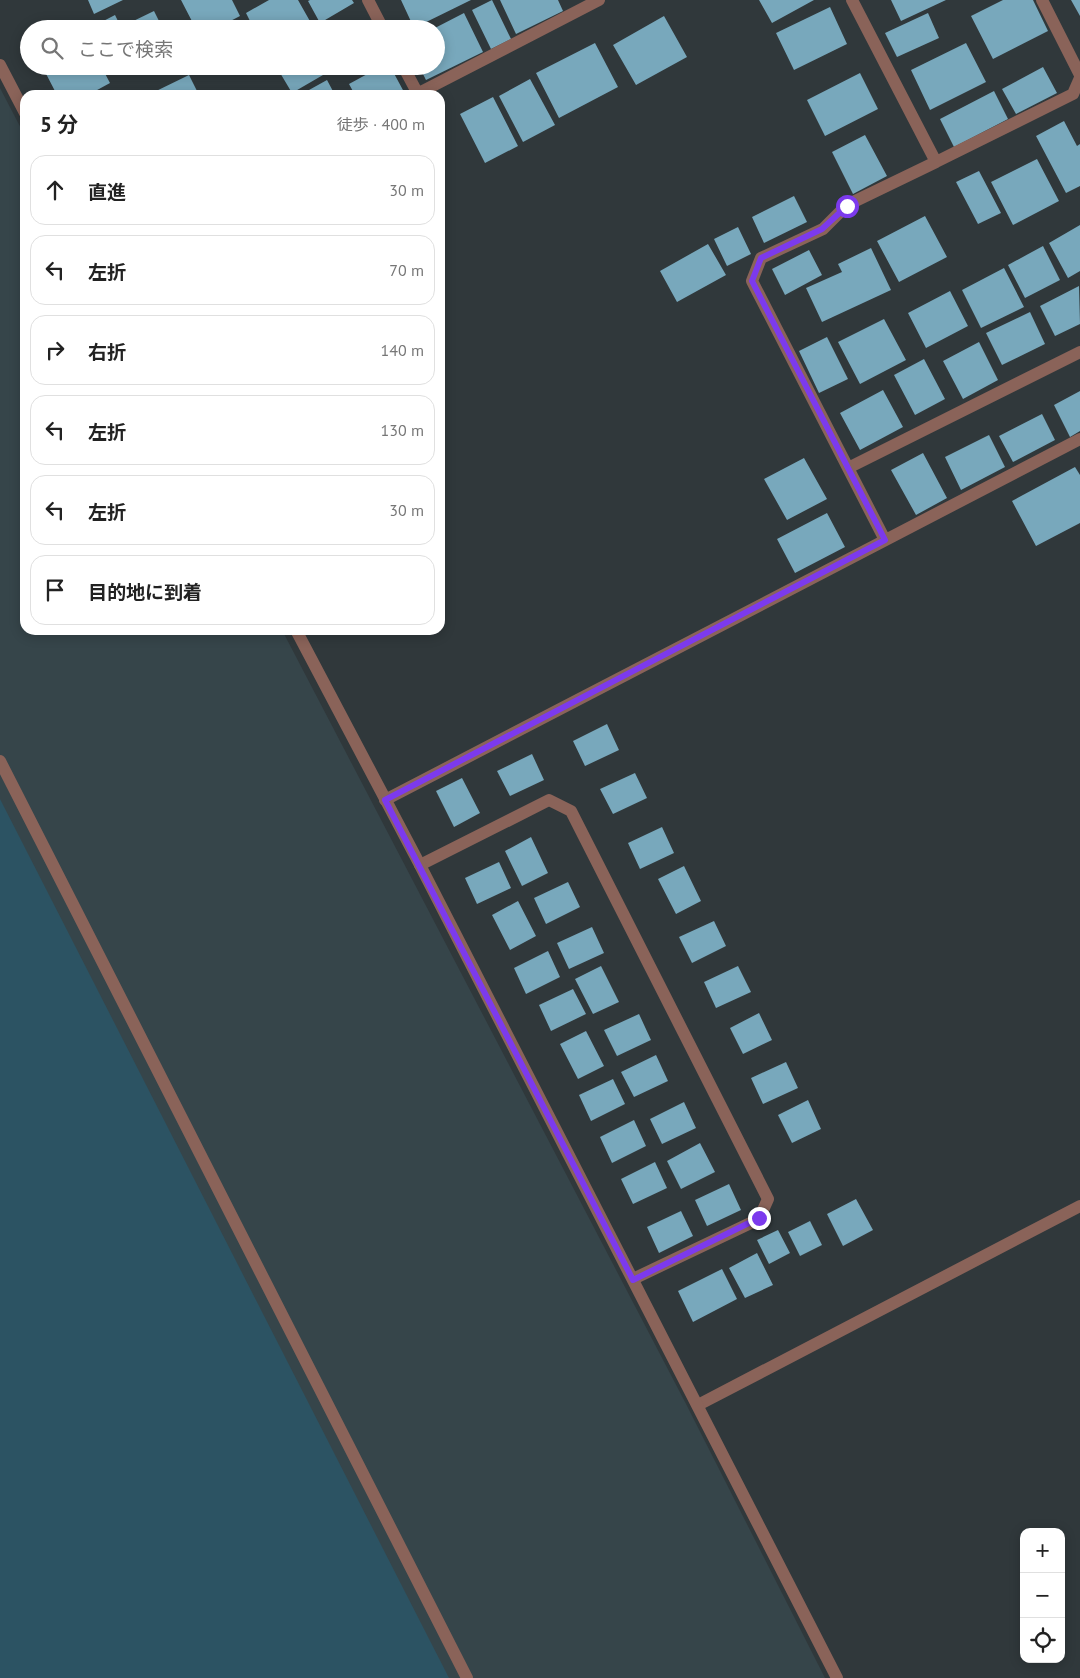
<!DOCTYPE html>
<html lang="ja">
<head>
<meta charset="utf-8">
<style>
	body { margin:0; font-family:"PT Sans","Noto Sans JP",sans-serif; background:#f2f2f2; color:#222 }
	.controls { position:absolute; right:15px; bottom:15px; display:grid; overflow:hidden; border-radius:10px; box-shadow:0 2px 12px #0003 }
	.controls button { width:45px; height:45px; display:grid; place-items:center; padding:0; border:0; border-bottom:1px solid #e0e0e0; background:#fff; color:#222; font:25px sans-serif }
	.stop { position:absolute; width:15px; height:15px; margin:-11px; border:4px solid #7c3aed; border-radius:50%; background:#fff }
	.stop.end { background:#7c3aed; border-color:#fff; box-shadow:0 1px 5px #0008 }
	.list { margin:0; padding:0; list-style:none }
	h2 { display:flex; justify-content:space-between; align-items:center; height:65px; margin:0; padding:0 20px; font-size:21px }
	h2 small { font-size:16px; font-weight:400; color:#767676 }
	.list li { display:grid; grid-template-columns:32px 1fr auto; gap:15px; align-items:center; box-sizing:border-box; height:70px; margin:0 10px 10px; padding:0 10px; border:1px solid #e0e0e0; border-radius:15px }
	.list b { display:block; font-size:19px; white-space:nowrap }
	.list em { font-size:16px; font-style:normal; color:#767676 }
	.icon { flex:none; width:28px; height:28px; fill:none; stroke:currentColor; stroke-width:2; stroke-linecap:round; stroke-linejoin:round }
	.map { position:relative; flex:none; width:1080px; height:1678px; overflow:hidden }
	.search { position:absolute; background:#fff; box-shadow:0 2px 12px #0003; left:20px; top:20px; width:425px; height:55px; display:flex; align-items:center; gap:12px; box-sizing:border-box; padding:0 18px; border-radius:28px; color:#767676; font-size:19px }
	.panel { position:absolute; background:#fff; box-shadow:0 2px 12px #0003; left:20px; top:90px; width:425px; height:545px; border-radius:15px }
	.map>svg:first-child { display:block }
	.built { fill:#36454a }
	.green { fill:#2c5363 }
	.building { fill:#78a8bc }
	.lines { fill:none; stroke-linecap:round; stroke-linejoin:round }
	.service { stroke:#8a6359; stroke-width:12 }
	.minor { stroke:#8a6359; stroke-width:12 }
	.route { stroke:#7c3aed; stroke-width:6 }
</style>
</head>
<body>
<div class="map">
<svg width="1080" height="1678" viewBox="0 0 1080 1678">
	<rect width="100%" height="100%" fill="#30383b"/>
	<path class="built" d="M0,88L25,136V630H282L685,1402L825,1678H0Z"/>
	<path class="green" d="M0,799L449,1678H0Z"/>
	<path class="building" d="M88,0H123L94,14Z
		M181,0H232L240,16L215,29H196Z
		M269,0H298L311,23L300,29H254L246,13Z
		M310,0H352L354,3L320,23L308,1Z
		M401,0H471L414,28Z
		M492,0L511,39L491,49L472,10Z
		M500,0H558L563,11L516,34Z
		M759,0H814L772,23Z
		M891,0H946L901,21Z
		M1003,0H1033L1048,31L993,59L971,16Z
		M1071,0H1080V16Z
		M830,7L847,44L794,70L776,33Z
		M154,11L163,29H88L115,15L121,27Z
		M464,13L483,52L426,80L419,66H436V29H433Z
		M928,13L939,38L897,57L885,33Z
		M664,16L687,57L636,85L613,45Z
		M595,43L618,87L559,118L536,73Z
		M966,43L986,82L930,110L911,70Z
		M42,66H101L110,83L88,95H57Z
		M276,66H318L323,75L292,93Z
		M382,66H390L404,92L399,95H355L349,84Z
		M1043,67L1057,93L1016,114L1002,89Z
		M860,73L878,109L825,136L807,100Z
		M189,75L199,95H148Z
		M530,79L555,125L523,142L499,96Z
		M327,80L335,95H300Z
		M994,91L1008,119L954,147L940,119Z
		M493,97L518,146L485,163L460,114Z
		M1064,121L1077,146L1080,144V186L1066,193L1036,136Z
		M865,135L887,176L853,194L832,152Z
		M1037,159L1059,201L1013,225L991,182Z
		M979,171L1001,213L978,224L956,182Z
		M794,196L807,222L764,243L752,217Z
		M925,216L947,257L899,282L877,241Z
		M1080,225V271L1068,278L1049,243Z
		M738,227L751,254L727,266L714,239Z
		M708,244L726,275L677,302L660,271Z
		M1043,246L1060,280L1025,298L1008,265Z
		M871,248L891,290L822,322L806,288L842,272L838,264Z
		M809,250L822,275L785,295L772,269Z
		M1004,268L1024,307L981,328L962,290Z
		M1079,286L1080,324L1055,336L1040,306Z
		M950,291L968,326L926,348L908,313Z
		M1030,312L1045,344L1002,365L986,333Z
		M884,319L906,360L860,384L838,342Z
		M827,337L848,379L819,393L799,351Z
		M979,342L998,380L963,399L943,361Z
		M924,359L945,399L915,415L894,375Z
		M883,390L903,427L860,450L840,413Z
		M1080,391V431L1070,437L1054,405Z
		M1042,414L1055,440L1013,462L999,436Z
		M989,435L1005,467L961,490L945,457Z
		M923,453L947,498L916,515L891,470Z
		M804,458L827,499L787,520L764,479Z
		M1075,467L1080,475V523L1036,546L1012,501Z
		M827,513L845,547L795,573L777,539Z
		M607,724L619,750L585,766L573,741Z
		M532,754L544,780L510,796L497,771Z
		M635,773L647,798L613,814L600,789Z
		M462,778L480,813L454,827L436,791Z
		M662,827L674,853L640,869L628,843Z
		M531,837L548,873L522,886L505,851Z
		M499,862L511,888L477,904L465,878Z
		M684,866L701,901L676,914L658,879Z
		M568,882L580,907L546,924L534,898Z
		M518,901L536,936L510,950L492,915Z
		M714,921L726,946L692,963L679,937Z
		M592,927L604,953L569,969L557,943Z
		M548,951L560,977L526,994L514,968Z
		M601,966L619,1002L593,1014L575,979Z
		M738,966L751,992L716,1008L704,982Z
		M573,989L586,1014L551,1031L539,1005Z
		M759,1013L772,1040L743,1054L730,1028Z
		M639,1014L651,1040L617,1056L604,1030Z
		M586,1031L604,1066L578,1079L560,1044Z
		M656,1055L668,1081L634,1097L621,1072Z
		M786,1062L798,1088L763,1104L751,1078Z
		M613,1079L625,1104L591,1121L579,1095Z
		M808,1100L821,1129L792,1143L778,1115Z
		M684,1102L696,1128L662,1144L650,1119Z
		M634,1120L646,1146L612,1163L600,1137Z
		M700,1143L715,1172L681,1189L667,1161Z
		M655,1162L667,1188L633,1204L621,1179Z
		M729,1184L741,1210L707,1226L695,1200Z
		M856,1199L873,1230L843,1246L827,1214Z
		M681,1211L693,1236L659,1253L647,1227Z
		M810,1221L822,1245L800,1256L788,1232Z
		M778,1230L790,1253L769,1264L757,1240Z
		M757,1253L773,1285L745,1298L729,1268Z
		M722,1269L737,1299L693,1322L678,1291Z"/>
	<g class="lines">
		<path class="service" d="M368,0L383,29
			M852,0L936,162L1073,94L1080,78
			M1042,0L1080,75
			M403,66L418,94
			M415,95L599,0
			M848,468L1080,352
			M885,540L752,281L761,258L823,229L847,205L936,162
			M0,761L467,1678
			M385,800L1080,439
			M420,865L549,800L571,811L768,1199L759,1219L633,1279
			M698,1405L1080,1206"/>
		<path class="minor" d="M0,65L25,113
			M296,630L420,865L837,1678"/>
	</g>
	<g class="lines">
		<path class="route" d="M759,1218L633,1280L385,800L885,540L752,281L761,258L822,229L847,206"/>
	</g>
</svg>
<div class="controls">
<button>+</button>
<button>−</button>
<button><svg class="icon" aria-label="locate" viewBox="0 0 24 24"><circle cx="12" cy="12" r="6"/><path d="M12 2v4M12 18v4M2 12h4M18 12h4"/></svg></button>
</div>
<div class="stop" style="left:847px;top:206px"></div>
<div class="stop end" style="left:759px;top:1218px"></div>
<div class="search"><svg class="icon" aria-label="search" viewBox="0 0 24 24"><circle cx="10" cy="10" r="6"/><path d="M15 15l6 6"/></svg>ここで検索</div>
<section class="panel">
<h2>5 分<small>徒歩 · 400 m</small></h2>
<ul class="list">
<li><svg class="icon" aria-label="ahead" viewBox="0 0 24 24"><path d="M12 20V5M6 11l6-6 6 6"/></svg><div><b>直進</b></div><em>30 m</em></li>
<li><svg class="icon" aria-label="left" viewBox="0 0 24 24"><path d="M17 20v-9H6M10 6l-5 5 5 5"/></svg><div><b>左折</b></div><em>70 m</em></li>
<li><svg class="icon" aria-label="right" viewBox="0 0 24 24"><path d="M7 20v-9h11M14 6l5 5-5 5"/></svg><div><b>右折</b></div><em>140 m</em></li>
<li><svg class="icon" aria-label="left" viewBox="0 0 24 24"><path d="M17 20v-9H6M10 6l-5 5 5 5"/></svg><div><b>左折</b></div><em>130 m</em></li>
<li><svg class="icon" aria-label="left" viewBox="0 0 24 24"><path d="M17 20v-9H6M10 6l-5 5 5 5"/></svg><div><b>左折</b></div><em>30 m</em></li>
<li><svg class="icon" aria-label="arrive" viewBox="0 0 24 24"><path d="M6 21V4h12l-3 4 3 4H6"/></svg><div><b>目的地に到着</b></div></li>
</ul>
</section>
</div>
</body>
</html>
